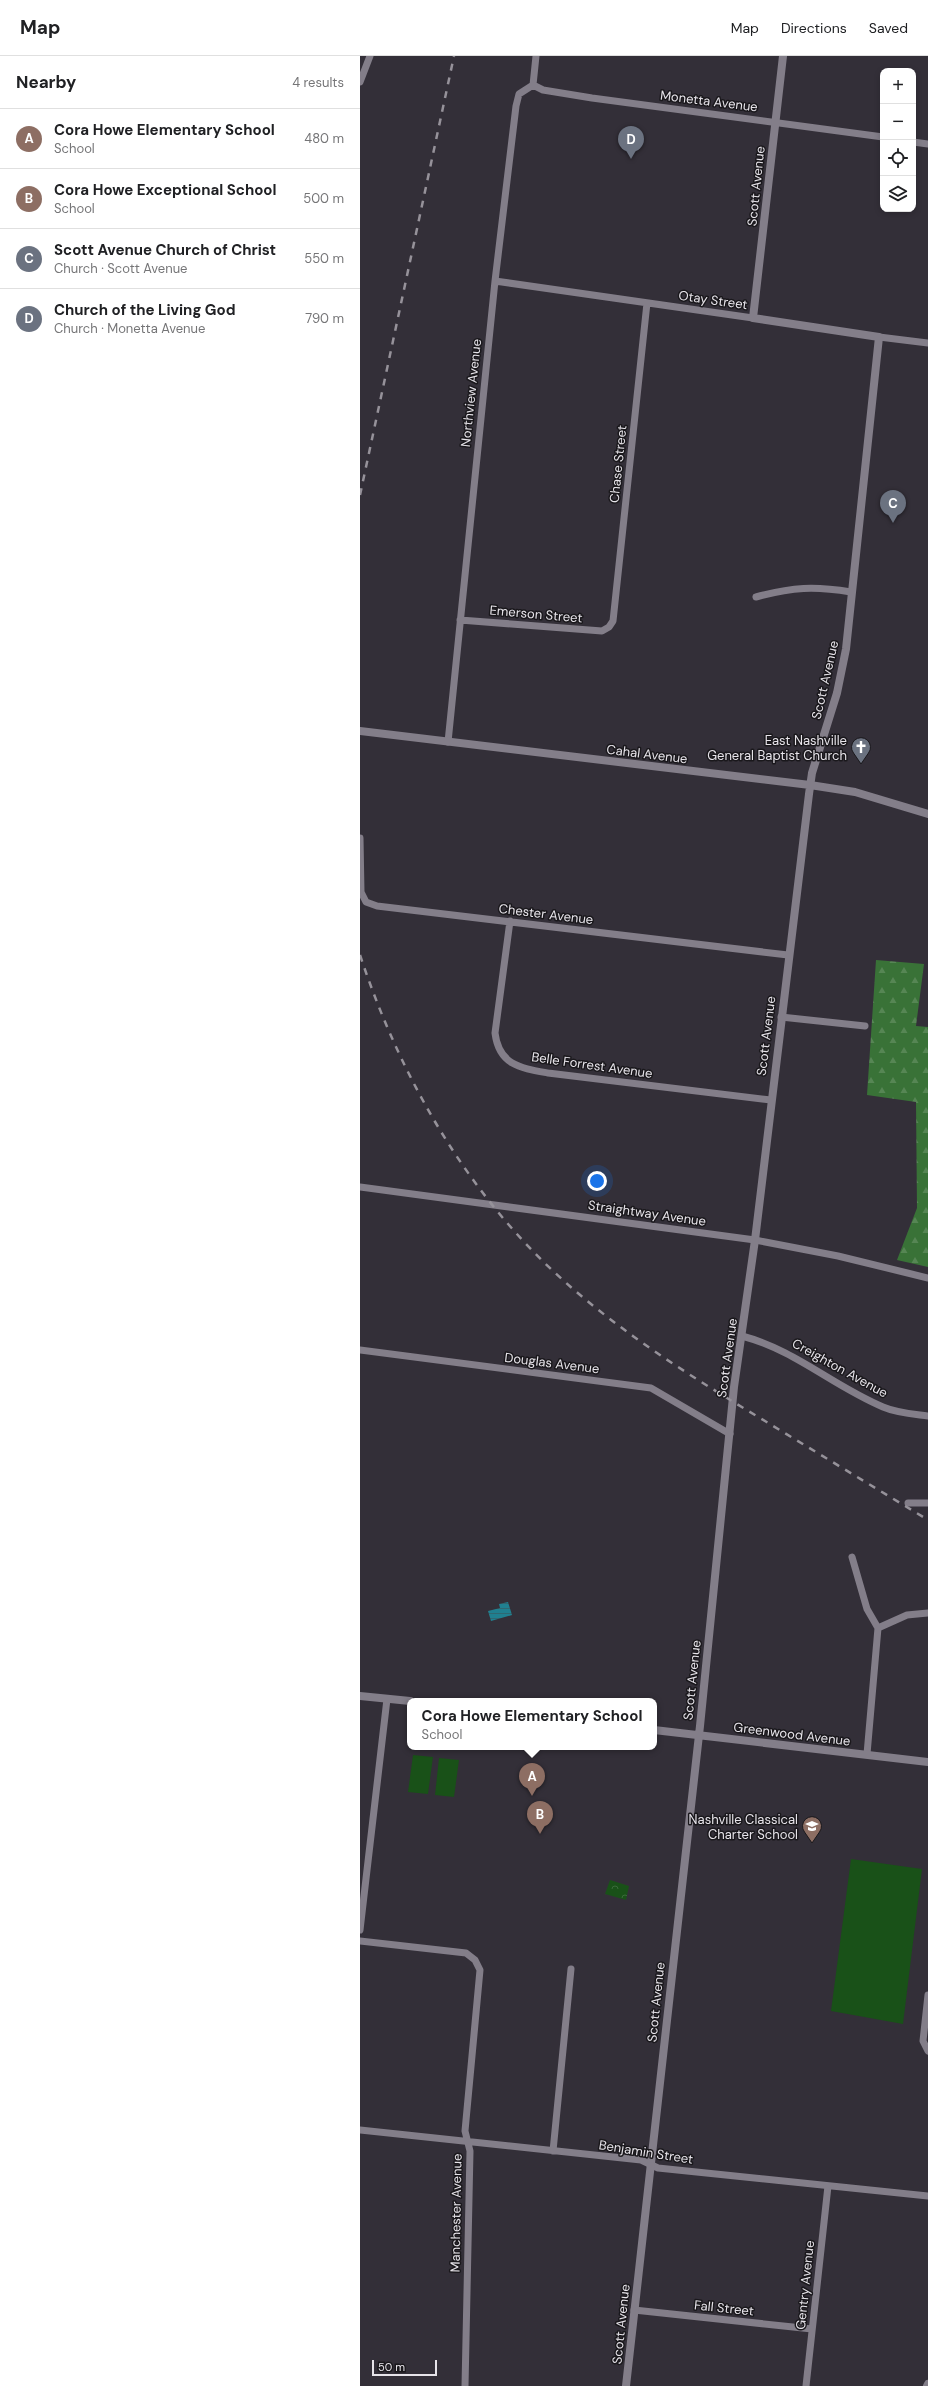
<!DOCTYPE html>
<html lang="en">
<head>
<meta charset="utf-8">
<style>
	body { margin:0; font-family:"DM Sans",sans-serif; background:#f2f2f2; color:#202124 }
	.controls { position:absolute; right:12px; top:12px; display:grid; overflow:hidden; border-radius:8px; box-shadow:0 2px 6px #0003 }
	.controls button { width:36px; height:36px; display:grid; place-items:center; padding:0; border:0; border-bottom:1px solid #e0e0e0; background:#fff; color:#202124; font:20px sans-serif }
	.scale { position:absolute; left:12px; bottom:10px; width:65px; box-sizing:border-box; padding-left:4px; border:2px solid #e7e4ea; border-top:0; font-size:11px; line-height:14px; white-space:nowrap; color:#e7e4ea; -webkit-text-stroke:3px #1a181c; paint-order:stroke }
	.you { position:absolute; left:237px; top:1125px; width:14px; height:14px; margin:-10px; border:3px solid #fff; border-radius:50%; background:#1a73e8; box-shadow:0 0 0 6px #1a73e833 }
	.badge { display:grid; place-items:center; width:26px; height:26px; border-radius:50%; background:#db2777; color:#fff; font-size:13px; font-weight:700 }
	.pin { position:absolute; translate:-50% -33px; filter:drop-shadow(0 1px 2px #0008) }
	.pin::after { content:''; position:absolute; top:21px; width:14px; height:12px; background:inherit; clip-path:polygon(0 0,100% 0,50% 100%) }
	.popup { position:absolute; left:47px; top:1642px; width:250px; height:52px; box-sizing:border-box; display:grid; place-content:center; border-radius:8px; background:#fff; filter:drop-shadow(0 1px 3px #0005); font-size:13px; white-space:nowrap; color:#757577 }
	.popup b { font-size:15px; color:#202124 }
	.popup::after { content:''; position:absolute; left:50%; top:100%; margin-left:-8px; border:8px solid transparent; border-top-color:#fff }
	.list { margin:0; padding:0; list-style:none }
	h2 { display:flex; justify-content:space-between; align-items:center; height:52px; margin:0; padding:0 16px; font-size:17px }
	h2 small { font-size:13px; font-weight:400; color:#757577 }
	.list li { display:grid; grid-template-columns:26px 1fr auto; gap:12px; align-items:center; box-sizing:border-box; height:60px; padding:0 16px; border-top:1px solid #e0e0e0 }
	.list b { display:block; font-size:15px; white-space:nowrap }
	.list p { margin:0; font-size:13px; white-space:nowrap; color:#757577 }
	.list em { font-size:13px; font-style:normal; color:#757577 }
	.icon { flex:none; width:22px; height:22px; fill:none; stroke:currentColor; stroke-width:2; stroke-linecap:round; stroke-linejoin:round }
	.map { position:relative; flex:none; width:568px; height:2330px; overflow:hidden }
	header { display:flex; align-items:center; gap:24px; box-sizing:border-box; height:56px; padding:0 20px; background:#fff; border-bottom:1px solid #e0e0e0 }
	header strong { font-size:19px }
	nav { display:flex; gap:22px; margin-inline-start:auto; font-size:14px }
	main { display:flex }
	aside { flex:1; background:#fff }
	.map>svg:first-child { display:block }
	.forest { fill:url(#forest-firs) }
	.park { fill:url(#park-crowns) }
	.garden { fill:#195118 }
	.water { fill:url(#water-rules) }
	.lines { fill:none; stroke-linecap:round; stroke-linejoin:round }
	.minor { stroke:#837e89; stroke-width:7 }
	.tertiary { stroke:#837e89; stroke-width:8 }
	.rail { stroke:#96929a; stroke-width:2.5; stroke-dasharray:7 7; stroke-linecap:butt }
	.labels { text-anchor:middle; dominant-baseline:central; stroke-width:3; stroke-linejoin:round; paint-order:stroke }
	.street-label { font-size:13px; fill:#e7e4ea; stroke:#1a181c }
	.poi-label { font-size:13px; fill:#e7e4ea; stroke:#1a181c; text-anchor:end }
</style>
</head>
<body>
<header>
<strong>Map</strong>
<nav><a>Map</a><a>Directions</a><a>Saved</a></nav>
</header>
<main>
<aside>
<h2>Nearby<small>4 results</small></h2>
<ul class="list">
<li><span class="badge" style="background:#8d6e63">A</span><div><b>Cora Howe Elementary School</b><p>School</p></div><em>480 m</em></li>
<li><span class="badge" style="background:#8d6e63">B</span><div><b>Cora Howe Exceptional School</b><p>School</p></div><em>500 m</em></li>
<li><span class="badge" style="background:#6b7280">C</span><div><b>Scott Avenue Church of Christ</b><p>Church · Scott Avenue</p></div><em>550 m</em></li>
<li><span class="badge" style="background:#6b7280">D</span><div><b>Church of the Living God</b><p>Church · Monetta Avenue</p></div><em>790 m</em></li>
</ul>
</aside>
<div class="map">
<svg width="568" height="2330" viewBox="0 0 568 2330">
	<defs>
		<pattern id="forest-firs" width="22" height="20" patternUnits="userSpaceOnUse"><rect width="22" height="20" fill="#397237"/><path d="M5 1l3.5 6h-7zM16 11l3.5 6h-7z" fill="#568654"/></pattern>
		<pattern id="park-crowns" width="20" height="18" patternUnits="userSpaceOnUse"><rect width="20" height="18" fill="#195118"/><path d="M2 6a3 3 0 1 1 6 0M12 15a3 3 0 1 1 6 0" fill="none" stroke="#3a6a3a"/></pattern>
		<pattern id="water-rules" width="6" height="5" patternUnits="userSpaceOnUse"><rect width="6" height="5" fill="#208090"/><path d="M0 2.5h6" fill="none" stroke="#2f6872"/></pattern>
	</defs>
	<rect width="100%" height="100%" fill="#332f38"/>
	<path class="forest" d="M516,904L564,908L556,970L568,971V1211L537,1204L557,1152L556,1046L507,1039Z"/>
	<path class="park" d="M250,1824L269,1830L266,1844L245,1838Z"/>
	<path class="garden" d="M53,1699L73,1701L68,1738L48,1736Z
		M79,1702L99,1704L94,1741L75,1739Z
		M491,1803L562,1813L543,1968L471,1955Z"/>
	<path class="water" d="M148,1546L152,1559L131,1565L128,1555L140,1552L139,1548Z"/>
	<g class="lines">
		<path class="minor" d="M0,26L10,0
			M173,29L183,34L232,42L523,81
			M173,29L176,0
			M553,86L568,88
			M135,225L393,262
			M519,281L568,287
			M396,541C433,531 454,530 491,536
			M100,564L242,575L249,571L253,565L287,247
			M88,686L135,225L156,50L159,38L173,29
			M0,782L1,836L6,846L17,850L428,899
			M150,865L135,977C139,1009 160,1012 188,1017L411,1044
			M421,961L505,970
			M0,1131L395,1184L478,1200L568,1222
			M382,1280C435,1294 473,1330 523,1351C537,1357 553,1358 568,1360
			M0,1294L291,1332L370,1378
			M548,1447H568
			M492,1501L507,1553L518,1572L507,1698
			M518,1572L547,1559L568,1557
			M0,1874L27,1643
			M0,1885L106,1897L115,1904L120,1914L105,2075L110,2095L105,2330
			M568,1939L563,1985L568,1995
			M0,2074L281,2104L298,2112L568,2140
			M193,2095L211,1913
			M274,2254L452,2273
			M446,2330L468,2130"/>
		<path class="tertiary" d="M0,675L450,729L495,736L568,758
			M0,1640L50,1645
			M294,1674L568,1706
			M266,2330L340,1670L374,1331L395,1184L449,738L452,717L477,637L486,593L519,281L393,262L423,0
			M567,2330L568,2328"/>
		<path class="rail" d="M0,439L94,0
			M0,899C39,1017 102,1129 192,1214C256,1274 330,1320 405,1365C459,1398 514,1431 568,1464"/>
	</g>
	<defs>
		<g id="church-pin" transform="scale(1)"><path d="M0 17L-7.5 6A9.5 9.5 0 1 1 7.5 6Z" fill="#6b7280" stroke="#1a181c"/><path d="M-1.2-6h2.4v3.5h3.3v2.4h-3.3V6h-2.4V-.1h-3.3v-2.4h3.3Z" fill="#fff"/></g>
		<g id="school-pin" transform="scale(1)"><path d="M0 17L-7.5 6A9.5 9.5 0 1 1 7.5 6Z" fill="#8d6e63" stroke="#1a181c"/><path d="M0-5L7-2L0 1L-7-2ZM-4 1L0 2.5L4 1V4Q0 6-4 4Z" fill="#fff"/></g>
	</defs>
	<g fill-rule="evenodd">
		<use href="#church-pin" x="501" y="691"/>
		<use href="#school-pin" x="452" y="1770"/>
	</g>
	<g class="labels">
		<g class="street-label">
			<text transform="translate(349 45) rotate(7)">Monetta Avenue</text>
			<text transform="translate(396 130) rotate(-84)">Scott Avenue</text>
			<text transform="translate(353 244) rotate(8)">Otay Street</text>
			<text transform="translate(111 337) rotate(-84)">Northview Avenue</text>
			<text transform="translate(258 408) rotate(-84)">Chase Street</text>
			<text transform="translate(176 558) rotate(5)">Emerson Street</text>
			<text transform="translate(465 624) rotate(-77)">Scott Avenue</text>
			<text transform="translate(287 698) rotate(7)">Cahal Avenue</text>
			<text transform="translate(186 858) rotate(7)">Chester Avenue</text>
			<text transform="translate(406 980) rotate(-83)">Scott Avenue</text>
			<text transform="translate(232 1009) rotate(8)">Belle Forrest Avenue</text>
			<text transform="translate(287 1157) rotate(8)">Straightway Avenue</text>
			<text transform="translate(367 1302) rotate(-82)">Scott Avenue</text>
			<text transform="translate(192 1307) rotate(7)">Douglas Avenue</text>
			<text transform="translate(480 1312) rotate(29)">Creighton Avenue</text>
			<text transform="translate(332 1624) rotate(-84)">Scott Avenue</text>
			<text transform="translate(432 1678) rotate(7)">Greenwood Avenue</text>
			<text transform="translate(296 1946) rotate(-84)">Scott Avenue</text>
			<text transform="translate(286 2096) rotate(9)">Benjamin Street</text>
			<text transform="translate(96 2157) rotate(-89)">Manchester Avenue</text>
			<text transform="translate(445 2229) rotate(-84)">Gentry Avenue</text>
			<text transform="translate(364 2252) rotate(6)">Fall Street</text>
			<text transform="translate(261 2268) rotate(-84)">Scott Avenue</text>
		</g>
		<g class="poi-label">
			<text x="487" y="684">East Nashville<tspan x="487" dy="15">General Baptist Church</tspan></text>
			<text x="438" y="1763">Nashville Classical<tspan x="438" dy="15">Charter School</tspan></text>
		</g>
	</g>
</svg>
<div class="controls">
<button>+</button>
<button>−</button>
<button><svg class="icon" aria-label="locate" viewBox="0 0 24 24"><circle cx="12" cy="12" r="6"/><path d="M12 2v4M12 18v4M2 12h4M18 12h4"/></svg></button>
<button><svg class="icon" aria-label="layers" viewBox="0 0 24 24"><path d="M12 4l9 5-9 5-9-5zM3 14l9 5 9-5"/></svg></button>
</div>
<div class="scale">50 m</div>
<div class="you"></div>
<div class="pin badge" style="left:172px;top:1740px;background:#8d6e63">A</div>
<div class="popup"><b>Cora Howe Elementary School</b>School</div>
<div class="pin badge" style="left:180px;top:1778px;background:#8d6e63">B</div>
<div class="pin badge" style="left:533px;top:467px;background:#6b7280">C</div>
<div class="pin badge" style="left:271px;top:103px;background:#6b7280">D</div>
</div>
</main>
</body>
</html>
